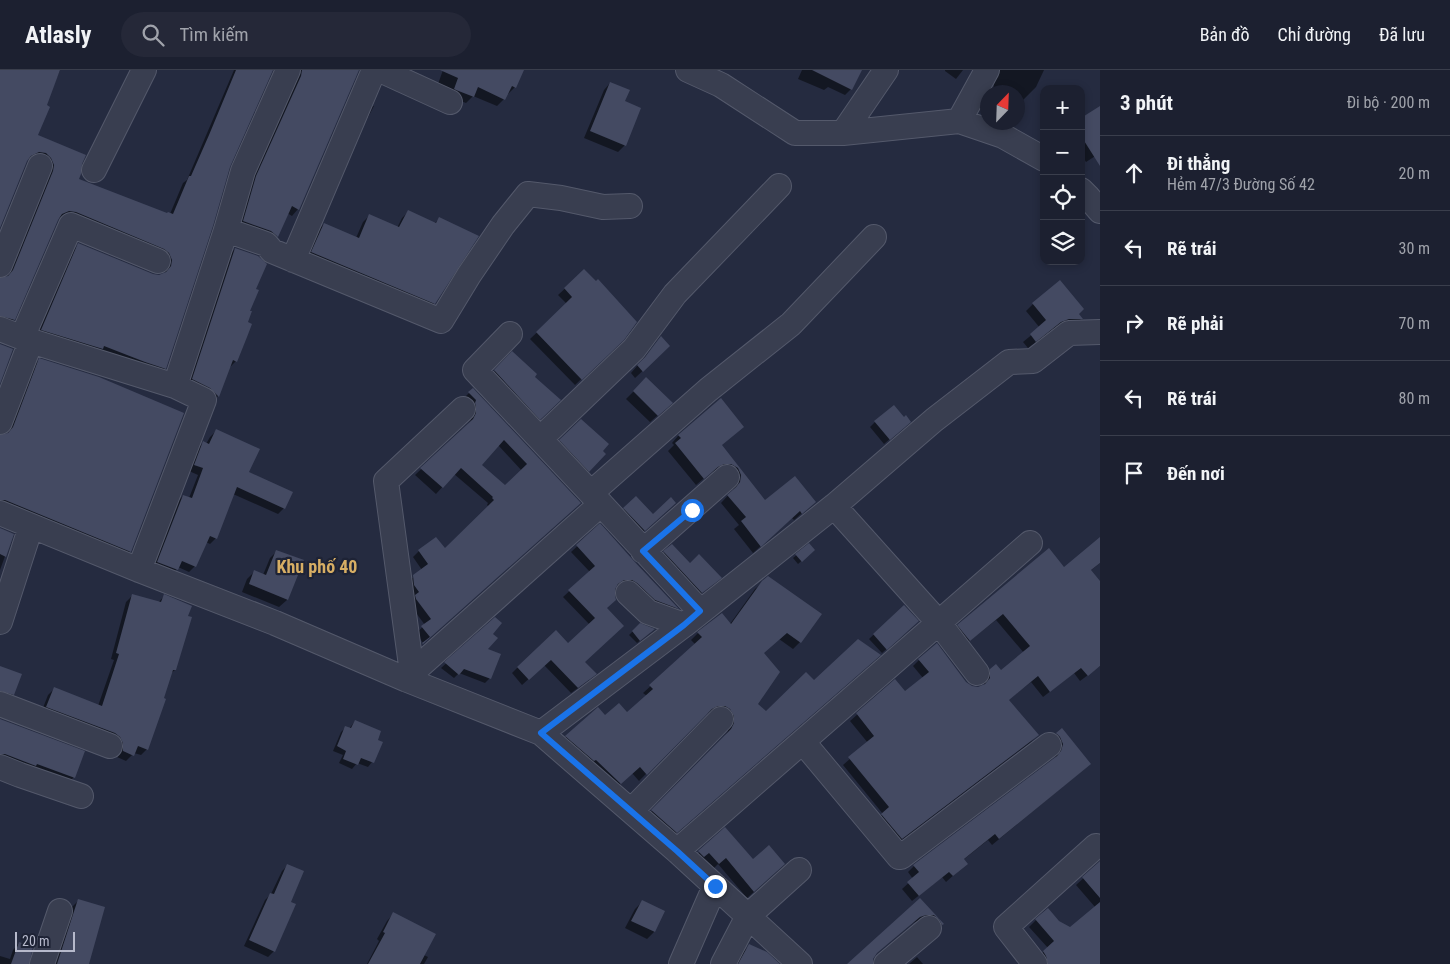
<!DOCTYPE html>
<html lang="vi">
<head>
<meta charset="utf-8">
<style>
	body { margin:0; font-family:"Roboto Condensed",sans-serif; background:#252838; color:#f1f3f6 }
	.controls { position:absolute; right:15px; top:15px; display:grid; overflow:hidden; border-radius:10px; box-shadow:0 2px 8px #0003 }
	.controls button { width:45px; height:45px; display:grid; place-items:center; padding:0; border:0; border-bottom:1px solid #3a3e4c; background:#1c2030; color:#f1f3f6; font:25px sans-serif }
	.compass { position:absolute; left:980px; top:15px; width:45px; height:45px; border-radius:50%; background:#1c2030; box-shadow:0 2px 8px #0003; rotate:23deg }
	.scale { position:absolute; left:15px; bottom:12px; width:60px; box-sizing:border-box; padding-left:5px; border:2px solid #b6b9cb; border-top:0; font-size:14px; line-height:18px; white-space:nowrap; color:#b6b9cb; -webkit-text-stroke:4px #1e2335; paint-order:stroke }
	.stop { position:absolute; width:15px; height:15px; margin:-11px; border:4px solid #1a73e8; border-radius:50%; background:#fff }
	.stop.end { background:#1a73e8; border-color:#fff; box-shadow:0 1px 5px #0008 }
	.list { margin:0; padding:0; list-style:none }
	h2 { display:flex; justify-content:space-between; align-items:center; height:65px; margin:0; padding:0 20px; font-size:21px }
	h2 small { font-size:16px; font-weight:400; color:#a0a3ab }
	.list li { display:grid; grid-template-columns:32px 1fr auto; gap:15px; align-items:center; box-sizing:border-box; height:75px; padding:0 20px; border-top:1px solid #3a3e4c }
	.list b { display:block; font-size:19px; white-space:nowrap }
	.list p { margin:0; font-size:16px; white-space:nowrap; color:#a0a3ab }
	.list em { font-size:16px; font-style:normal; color:#a0a3ab }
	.icon { flex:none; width:28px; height:28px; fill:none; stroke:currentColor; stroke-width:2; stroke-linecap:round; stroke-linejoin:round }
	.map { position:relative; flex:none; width:1100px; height:894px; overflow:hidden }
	header { display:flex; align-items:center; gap:30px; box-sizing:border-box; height:70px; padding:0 25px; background:#1c2030; border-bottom:1px solid #3a3e4c }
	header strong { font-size:24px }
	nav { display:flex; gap:28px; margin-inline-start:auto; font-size:18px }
	.search { width:350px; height:45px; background:#252838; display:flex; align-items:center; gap:12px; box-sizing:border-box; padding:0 18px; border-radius:28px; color:#a0a3ab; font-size:19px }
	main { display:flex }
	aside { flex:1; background:#1c2030 }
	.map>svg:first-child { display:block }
	.shadow { fill:#0007; fill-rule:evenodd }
	.building { fill:#444a62; fill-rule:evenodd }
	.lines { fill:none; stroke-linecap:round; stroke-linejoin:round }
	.minor-casing { stroke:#54596b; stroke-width:26 }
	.minor { stroke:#393e50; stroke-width:24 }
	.route { stroke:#1a73e8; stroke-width:6 }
	.labels { text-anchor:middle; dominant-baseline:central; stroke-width:4.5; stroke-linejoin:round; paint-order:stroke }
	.neighbourhood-label { font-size:18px; font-weight:bold; fill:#d7ae64; stroke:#1e2335 }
</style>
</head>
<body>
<header>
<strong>Atlasly</strong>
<div class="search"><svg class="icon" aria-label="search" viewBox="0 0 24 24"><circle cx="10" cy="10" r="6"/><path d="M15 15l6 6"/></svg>Tìm kiếm</div>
<nav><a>Bản đồ</a><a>Chỉ đường</a><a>Đã lưu</a></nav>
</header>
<main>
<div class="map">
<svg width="1100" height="894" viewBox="0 0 1100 894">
	<rect width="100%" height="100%" fill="#252b40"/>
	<path class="shadow" d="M0,0H60L45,36L36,66L77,110L167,145L170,144L183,113L187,110L234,0H272L229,97L165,298L159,304L35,266L72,181L79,174L153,205L159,206L165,203L166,197L69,148L62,147L57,149L14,249L7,256L0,253V210L7,208L47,108L39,89L30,88L26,90L0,155Z
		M294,0H358L298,139L292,146L287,143L277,166L271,172L237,158L250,113Z
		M443,0H523L515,17L508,24L507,23L504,29L497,36L473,26L466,33L448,26L450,19L438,14Z
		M802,0H861L851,19L845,25L828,17L824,20L798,9Z
		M945,0H963L956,9L945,1Z
		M993,0H1044L1036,17L1022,31L1018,28V22H993L995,7Z
		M610,13L624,32L625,75L618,82L584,68L604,20Z
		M373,36H374L366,51Z
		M1100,38V83L1086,92L1081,84V49Z
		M408,142L434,154L439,149L434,233L428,239L306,188L318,160L324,154L356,168L363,152L369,146L397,158L402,148Z
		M235,179L254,220L236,291L229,298L218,326L211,333L185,316L228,186Z
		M584,201L623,269L575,315L530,269L567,234L558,225Z
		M1033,234L1077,244L1081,249L1074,255L1060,256L1053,259L1028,278L1023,272L1040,258L1026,241Z
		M661,268L662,283L635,308L631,303Z
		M512,283L533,307L559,330L535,353L490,306Z
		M40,289L130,481L124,488L0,437V366L7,365L33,296Z
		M646,309L664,340L650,352L626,329Z
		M473,319L580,433L423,573L416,563L425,555L410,535L407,513L422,500L413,487L419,481L445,480L489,437L487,435L488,433L454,404L436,424L415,405L467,355L471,350V343L463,329ZM498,375L522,401L505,416L480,395Z
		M721,330V376L765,432H815L794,450L792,448L753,483L734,459L739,455L721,433L733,420L734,412L723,401L716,400L709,404L696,415L668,381L674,375L672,373L678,366Z
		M904,349L905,356L884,374L870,357L875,352Z
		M581,350L589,401L582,407L554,377Z
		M216,361L248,403L284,438L278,444L233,424L216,468L210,474L206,472L195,496L189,502L178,497L171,506L152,498L177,432L183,426L189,428L198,405L189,401L197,379L203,373L206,374L210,367Z
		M636,428L653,446L668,440L637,467L617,446Z
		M600,455L632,491L677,539L672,544L625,515L616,516L605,538L584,592L589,610L571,623L544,595L522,615L512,603L518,597L568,575L590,555L563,527L590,502L571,482Z
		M0,459L13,464L0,500Z
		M809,475L814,480L798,494L793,488Z
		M1100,479V493L1090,501L1100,513V596L1080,611L1074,603L1043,627L1031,612L1008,630L1037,665L1031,672L895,775L875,751L883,744L843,695L868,673L850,651L895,611L905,623L923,608L913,596L919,590L966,613L972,617L978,618L984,616V607L991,600L1001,601L1024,583L996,550L963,576L952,562L958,555Z
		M277,481L302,491L287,530L279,537L242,522L247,509L254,502L263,505L270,488Z
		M664,482L690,495L713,514L694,529L657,489Z
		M763,512L800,572L793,579L779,569L762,583L756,634L766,642L814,612L872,592L669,769L645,748L724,667L728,661V653L717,642H710L703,646L639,711L632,703L613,720L559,673L566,667L605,647L627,644L647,626L643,623L696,575L691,570L698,563L730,554L755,519Z
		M132,526L158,533L164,526L186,547L175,600L170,604L147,679L141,685L134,683L126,691L117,687L118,680L41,643L48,625L54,619L98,636L114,590L111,589L126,532Z
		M904,536L913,556L882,583L869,569Z
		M495,549L492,564L486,579L499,584L489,609L485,613L459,603L454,608L441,598Z
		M640,554L651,562L637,573L629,565Z
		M0,597L13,624L7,630L0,628Z
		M0,650L84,682L73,708L67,714L0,691Z
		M355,651L376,670L381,672L372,692L368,697L357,693L352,699L339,693L343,685L333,681L341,662L346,657L349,659Z
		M1062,660L1090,694L992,775L988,770L963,790L966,794L946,812L942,807L912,831L902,819L913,809L908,802L914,796L1055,689L1057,681L1050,670Z
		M725,759L752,791L777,801L747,828L718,794L711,801L692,789Z
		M1100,793V894H1039L1036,889L1048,878L1029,857L1036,850L1058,852L1070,859L1095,837L1076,815Z
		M288,795L289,833L274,881L268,887L244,876L265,830L271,824L282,801Z
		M920,830L942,854L937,860L927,850H920L913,853L874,885L872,889V894H849Z
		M78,831L88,894H53L72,837Z
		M642,832L663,842L654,862L647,869L625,858L635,839Z
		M393,844L424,885L428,887L424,894H367L379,871L377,869L387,851Z
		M19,873L27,894H0V886L10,889L13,880Z
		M749,876L767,894H736L742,883Z
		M917,887L923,894H909Z"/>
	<path class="building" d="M0,0H60L47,35L50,37L38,65L86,85L82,94L81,104L79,109L167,143L168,142L173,144L189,106H191L209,65L236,0H273L230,97L213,156L166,299L145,292L104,276L103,279L41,260L78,173L153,204L159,205L166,202L171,196L172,190L169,183L164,179L76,142L69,141L62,144L58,150L15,250L0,246V208L8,206L13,200L53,101L54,95L51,88L46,83L39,82L31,86L27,91L0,158Z
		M302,0H359L299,140L292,136L278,167L271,161L243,151L256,106L301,6Z
		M440,0H524L516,18L512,16L505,30L478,17L474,27L456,20L454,19L458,8Z
		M812,0H862L852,20Z
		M610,12L630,20L625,31L641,38L626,76L590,61Z
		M1100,36V96L1081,66V48Z
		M408,140L436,153L439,147L479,166L435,234L311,182L324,153L359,168L369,144L399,157Z
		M235,178L258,186L267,194L256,219L259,220L250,241H252L248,252L252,254L247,267L237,292L233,290L219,327L210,318L192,309Z
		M584,199L596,211L598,209L637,252L624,270L582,310L536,262L572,227L564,218Z
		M1060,210L1084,239L1079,244L1083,249H1069L1061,252L1036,272L1030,264L1046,250L1032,233Z
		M661,266L670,276L643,302L637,295L645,287Z
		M0,274L13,279L0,314Z
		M512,281L537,304L535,307L561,330L540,350L494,300Z
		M39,288L99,307L184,343L131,482L5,430H0V365L8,363L13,357Z
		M646,307L673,333L658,346L633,321Z
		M473,318L581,433L423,574L422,573L430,567L421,556L431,549L416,529L415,525L419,522L414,515L413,505L428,494L418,480L436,467L445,478L494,430L492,428L493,427L461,398L443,418L420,398L473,349L476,343V336L475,333L476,330L468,322ZM504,370L527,394L505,415L482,395Z
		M721,328L744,357L722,375L765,430L795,406L816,432L802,444L800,441L761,477L741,451L746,447L727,425L736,417L740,412L741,405L738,398L731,394H724L718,397L704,409L675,373L681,368L678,365Z
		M894,335L904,347L906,345L911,352L890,370L874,351Z
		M581,349L609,374L603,381L606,384L589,402L559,370Z
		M216,359L260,379L249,402L293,422L285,439L237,417L217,469L210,466L196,497L182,491L178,500L157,492L183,425L192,428L203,398L194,395L203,371L209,374Z
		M636,426L653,444L671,427L676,433L645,461L623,438Z
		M600,453L633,490L679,539L655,530L637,513L632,510H624L618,514L615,519V526L616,530L607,538L624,556L585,592L597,604L578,618L551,590L529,610L517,597L556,560L568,573L595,548L568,520L595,496L576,475Z
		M0,458L14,464L6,487L0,484Z
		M1100,467V493L1091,500L1100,511V596L1088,606L1081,598L1050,622L1038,606L1009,630L1039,665L902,769L881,744L889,737L848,687L874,666L856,643L895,609L905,621L929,602L918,589L937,573L966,612L972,616L978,617L985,614L990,608V599L996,594L1001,600L1030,576L1003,544L970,571L957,555L1049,478L1064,497Z
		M809,473L815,480L802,492L795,484Z
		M672,474L690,493L699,484L722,508L702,523L663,481Z
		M276,480L304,490L288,530L249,514L254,500L266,505Z
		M768,506L822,544L801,573L787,563L764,583L780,602L758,634L766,641L806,602L814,610L858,569L881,585L677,763L651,740L731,659L734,653V646L730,639L725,636H718L712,639L647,705L640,697L621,714L596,690L594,691L565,666L598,637L605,645L619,633L627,642L653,619L649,615L702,567L697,562L722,543L731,554L762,511Z
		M132,524L161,532L164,524L192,536L188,546L192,547L176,600H173L164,628L166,629L148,680L138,676L134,686L123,681V673L120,667L115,663L46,637L54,617L102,636L119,584L116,583Z
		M904,535L919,551L887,580L873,564Z
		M495,547L502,553L493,564L498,568L488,579L501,584L491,609L464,599L459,605L444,592Z
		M640,553L655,559L640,571L632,561Z
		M0,596L22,604L14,625L0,621Z
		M0,649L85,681L75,708L37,694L36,696L5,684H0Z
		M355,650L381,661L378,670L383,672L374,693L361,688L358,695L343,689L346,681L337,676L345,656L351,658Z
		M1062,658L1091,694L999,769L995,764L964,789L968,794L953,806L949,802L919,826L907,812L919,802L913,795L1057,686L1061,681L1063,674L1060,667L1056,663Z
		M725,757L753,789L769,775L785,794L754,822L726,788L719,794L709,783L704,787L698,781Z
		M1100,791V828L1082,807Z
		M287,794L304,801L291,832L296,834L275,882L249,870L270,823L274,824Z
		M920,828L944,854L942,855L939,849L934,845H926L920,847L877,883L873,889V894H847Z
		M78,829L105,837L89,894H57Z
		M642,830L665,841L655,862L631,851Z
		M1100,832V894H1048L1046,886L1043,881L1054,871L1035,849L1048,838L1059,851L1070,857Z
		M393,842L436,864L420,894H368L385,863L383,862Z
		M19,872L33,877L29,894H11Z
		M749,874L767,882L780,894H738Z"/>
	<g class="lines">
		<g class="minor-casing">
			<path id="minor" d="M380,0L450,32
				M688,0L721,15L795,63H843L959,51L1003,66L1044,89
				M959,51L987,0
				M843,63L886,0
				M94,100L144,0
				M1081,120L1088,127L1100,141
				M226,160L266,174L272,181L441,251L469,205L503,155L528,124L561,128L603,137L630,136
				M293,190L374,0
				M0,195L40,96
				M0,259L31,271L175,316L204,330L139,500
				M22,268L71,155L158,191
				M175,316L226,160L243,101L288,0
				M0,352L31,271
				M540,369L634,279L675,224L779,116
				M591,423L708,320L791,254L874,167
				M601,434L700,541
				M834,436L939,553L977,603
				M0,443L139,500L275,553L405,609L541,663L677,781L800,894
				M643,481L727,407
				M628,523L648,542L684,555
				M0,552L31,456
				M412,603L386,411L463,339
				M405,609L601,434L475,300L510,264
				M0,634L110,676
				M541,663L684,555L834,436L934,350L1009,292L1033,291L1069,263L1100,262
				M803,672L899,787H901L1049,675
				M0,697L20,705L81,726
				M631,741L721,649
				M677,781L1030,473
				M42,894L60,841
				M681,894L715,816
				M723,894L748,846L799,800
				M886,894L929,858
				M1035,894L1006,857L1096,776"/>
		</g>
		<use href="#minor" class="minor"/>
	</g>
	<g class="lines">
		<path class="route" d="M692,440L643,481L700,541L684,555L541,663L677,781L715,816"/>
	</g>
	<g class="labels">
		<g class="neighbourhood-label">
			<text x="317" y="496">Khu phố 40</text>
		</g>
	</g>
</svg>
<div class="controls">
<button>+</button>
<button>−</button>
<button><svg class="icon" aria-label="locate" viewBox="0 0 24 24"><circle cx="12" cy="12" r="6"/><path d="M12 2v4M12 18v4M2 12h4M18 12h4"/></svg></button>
<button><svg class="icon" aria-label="layers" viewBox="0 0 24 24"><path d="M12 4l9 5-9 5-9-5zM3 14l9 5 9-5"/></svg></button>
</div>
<svg class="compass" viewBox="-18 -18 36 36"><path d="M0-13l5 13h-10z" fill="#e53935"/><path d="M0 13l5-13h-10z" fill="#a0a3ab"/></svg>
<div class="scale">20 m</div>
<div class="stop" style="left:692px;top:440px"></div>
<div class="stop end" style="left:715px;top:816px"></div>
</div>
<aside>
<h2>3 phút<small>Đi bộ · 200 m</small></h2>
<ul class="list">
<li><svg class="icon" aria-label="ahead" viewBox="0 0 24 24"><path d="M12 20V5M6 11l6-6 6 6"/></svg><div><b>Đi thẳng</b><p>Hẻm 47/3 Đường Số 42</p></div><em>20 m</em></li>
<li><svg class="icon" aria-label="left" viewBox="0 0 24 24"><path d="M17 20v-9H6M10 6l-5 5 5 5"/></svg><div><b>Rẽ trái</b></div><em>30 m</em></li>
<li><svg class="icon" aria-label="right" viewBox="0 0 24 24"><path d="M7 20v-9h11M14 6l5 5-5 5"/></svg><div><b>Rẽ phải</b></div><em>70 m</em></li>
<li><svg class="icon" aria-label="left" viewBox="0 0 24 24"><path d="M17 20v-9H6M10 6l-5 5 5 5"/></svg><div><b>Rẽ trái</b></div><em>80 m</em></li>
<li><svg class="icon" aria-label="arrive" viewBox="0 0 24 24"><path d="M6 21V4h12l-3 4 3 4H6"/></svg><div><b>Đến nơi</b></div></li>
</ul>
</aside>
</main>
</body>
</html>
